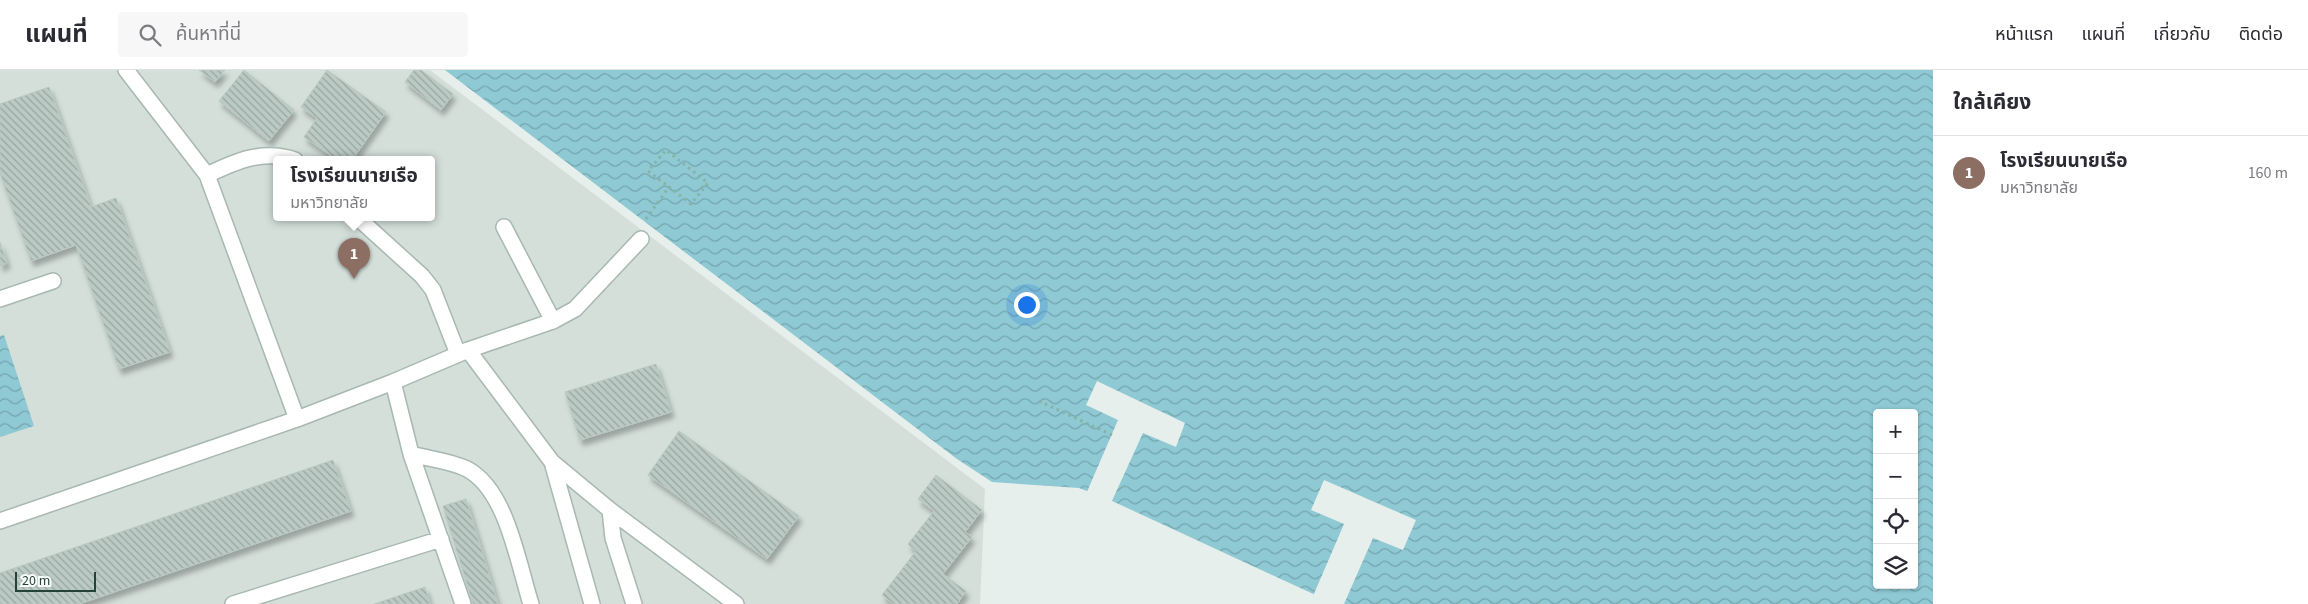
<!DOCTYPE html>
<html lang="th">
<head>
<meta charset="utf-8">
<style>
	body { margin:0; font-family:"Source Sans 3","Noto Sans Thai",sans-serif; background:#f7f7f7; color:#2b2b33 }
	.controls { position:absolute; right:15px; bottom:15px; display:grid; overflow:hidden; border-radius:5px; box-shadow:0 1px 4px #0004 }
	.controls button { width:45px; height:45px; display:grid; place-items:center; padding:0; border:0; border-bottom:1px solid #e1e1e2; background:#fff; color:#2b2b33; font:25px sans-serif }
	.scale { position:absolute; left:15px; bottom:12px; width:81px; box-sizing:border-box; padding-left:5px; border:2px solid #24423a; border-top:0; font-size:14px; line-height:18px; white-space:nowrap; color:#24423a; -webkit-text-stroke:4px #f7fbf9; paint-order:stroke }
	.you { position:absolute; left:1026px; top:234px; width:18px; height:18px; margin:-12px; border:4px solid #fff; border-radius:50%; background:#1a73e8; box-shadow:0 0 0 8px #1a73e833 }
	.badge { display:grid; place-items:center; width:32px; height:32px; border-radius:50%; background:#ea580c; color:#fff; font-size:16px; font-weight:700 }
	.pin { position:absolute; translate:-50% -41px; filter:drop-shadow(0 1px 2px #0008) }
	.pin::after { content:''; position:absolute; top:26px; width:18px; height:15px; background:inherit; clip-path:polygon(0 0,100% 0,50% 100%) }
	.popup { position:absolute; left:273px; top:86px; width:162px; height:65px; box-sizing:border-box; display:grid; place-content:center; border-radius:5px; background:#fff; filter:drop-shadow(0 1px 4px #0005); font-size:16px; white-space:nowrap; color:#7c7c81 }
	.popup b { font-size:19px; color:#2b2b33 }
	.popup::after { content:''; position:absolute; left:50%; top:100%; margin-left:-10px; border:10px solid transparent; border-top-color:#fff }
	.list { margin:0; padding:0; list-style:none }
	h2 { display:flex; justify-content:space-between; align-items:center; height:65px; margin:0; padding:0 20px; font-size:21px }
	h2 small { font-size:16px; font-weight:400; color:#7c7c81 }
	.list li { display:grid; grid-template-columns:32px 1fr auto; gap:15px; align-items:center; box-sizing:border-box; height:75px; padding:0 20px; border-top:1px solid #e1e1e2 }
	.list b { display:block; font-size:19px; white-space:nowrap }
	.list p { margin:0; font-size:16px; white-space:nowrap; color:#7c7c81 }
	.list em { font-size:16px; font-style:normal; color:#7c7c81 }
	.icon { flex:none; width:28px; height:28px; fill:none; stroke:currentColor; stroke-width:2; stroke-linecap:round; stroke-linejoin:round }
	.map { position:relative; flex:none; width:1933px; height:534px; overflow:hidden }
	header { display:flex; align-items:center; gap:30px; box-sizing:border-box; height:70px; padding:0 25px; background:#fff; border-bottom:1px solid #e1e1e2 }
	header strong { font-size:24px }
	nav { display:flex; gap:28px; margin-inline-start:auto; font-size:18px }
	.search { width:350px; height:45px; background:#f7f7f7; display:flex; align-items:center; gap:12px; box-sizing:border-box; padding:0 18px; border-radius:5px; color:#7c7c81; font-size:19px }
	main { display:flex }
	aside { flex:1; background:#fff }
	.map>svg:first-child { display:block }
	.built { fill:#d4dfda; fill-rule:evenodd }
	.water { fill:url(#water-waves); fill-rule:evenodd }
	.pier { fill:#e6efeb }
	.building { fill:url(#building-back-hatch); stroke:#b8c9c2; filter:url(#shadow) }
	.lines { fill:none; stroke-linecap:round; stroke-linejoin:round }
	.lane-casing { stroke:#a8b8b2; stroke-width:18 }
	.path { stroke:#86b3a5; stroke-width:3; stroke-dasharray:2.5 4; stroke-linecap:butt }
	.lane { stroke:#fff; stroke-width:15 }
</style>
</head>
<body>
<header>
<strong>แผนที่</strong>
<div class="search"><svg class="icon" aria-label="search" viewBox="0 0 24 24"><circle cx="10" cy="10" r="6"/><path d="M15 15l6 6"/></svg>ค้นหาที่นี่</div>
<nav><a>หน้าแรก</a><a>แผนที่</a><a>เกี่ยวกับ</a><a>ติดต่อ</a></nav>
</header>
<main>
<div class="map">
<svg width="1933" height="534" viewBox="0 0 1933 534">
	<defs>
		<pattern id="water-waves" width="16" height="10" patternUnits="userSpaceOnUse" patternTransform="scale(1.25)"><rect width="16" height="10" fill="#8ec9d4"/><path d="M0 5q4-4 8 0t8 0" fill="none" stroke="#74a5ad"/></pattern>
		<pattern id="building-back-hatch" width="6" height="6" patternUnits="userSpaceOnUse" patternTransform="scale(1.25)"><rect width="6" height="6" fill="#bbcac4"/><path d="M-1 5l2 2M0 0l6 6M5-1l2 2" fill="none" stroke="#98a6a0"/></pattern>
		<filter id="shadow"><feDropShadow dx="3" dy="5.5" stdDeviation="2.5" flood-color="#0004"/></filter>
	</defs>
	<rect width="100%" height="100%" fill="#e6efeb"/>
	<path class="built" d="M0,0H430L985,419L980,534H0ZM276,90H432V148H276Z"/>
	<path class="water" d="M445,0H1933V534H1335L1110,430L1079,418L992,412L957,389ZM1877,343H1914V515H1877Z
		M4,265L34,356L0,367V266Z"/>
	<path class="pier" d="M1097,311L1185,353L1176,377L1143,363L1111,433L1086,424L1118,350L1086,335Z
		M1324,410L1416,450L1403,480L1373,468L1344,534H1329L1313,526L1344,454L1311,440Z"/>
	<path class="building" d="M199,0H225L215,12Z
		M244,0L294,40L269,71L219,31Z
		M327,0L386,42L352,90H337L304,67L317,48L301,37Z
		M414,0H421L453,24L441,40L405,12Z
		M49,17L91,137L116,128L170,282L119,299L76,175L31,191L0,103V34Z
		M0,172L7,193L0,196Z
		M656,294L671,342L580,370L565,322Z
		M679,361L799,446L767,489L648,405Z
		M333,390L351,441L79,534H0V503Z
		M936,405L982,440L965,462L972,467L943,504L966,521L957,534H893L882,525L916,481L908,474L934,441L918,429Z
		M466,429L498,534H473L443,436Z
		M425,517L430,534H374Z"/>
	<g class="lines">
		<g class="lane-casing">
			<path id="lane" d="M126,0L207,105L297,349
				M207,105C236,91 263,79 295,90
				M358,148L422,206L433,220L458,284
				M504,157L553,251
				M0,229L53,211
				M468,280L552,392L592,534
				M393,312L411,384L463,534
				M411,384C429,389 451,391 467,399C507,420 518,494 531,534
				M552,392L610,440L736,534
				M610,440L613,468L634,534
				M0,451L297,349L393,312L468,280L553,251L575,239L641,169
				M233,534L441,469"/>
		</g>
		<path class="path" d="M646,149L669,117L691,134L708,113L666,80L648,101L669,117
			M1039,331L1112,365"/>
		<use href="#lane" class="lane"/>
	</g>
</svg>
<div class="controls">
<button>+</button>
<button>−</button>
<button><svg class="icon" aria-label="locate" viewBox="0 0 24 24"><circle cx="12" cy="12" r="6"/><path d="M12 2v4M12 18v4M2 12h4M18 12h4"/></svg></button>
<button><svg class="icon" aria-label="layers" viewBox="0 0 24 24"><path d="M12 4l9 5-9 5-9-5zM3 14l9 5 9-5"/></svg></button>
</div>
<div class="scale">20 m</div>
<div class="you"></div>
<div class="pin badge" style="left:354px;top:209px;background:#8d6e63">1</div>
<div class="popup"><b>โรงเรียนนายเรือ</b>มหาวิทยาลัย</div>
</div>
<aside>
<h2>ใกล้เคียง<small></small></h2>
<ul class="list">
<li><span class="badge" style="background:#8d6e63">1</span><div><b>โรงเรียนนายเรือ</b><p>มหาวิทยาลัย</p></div><em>160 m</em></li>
</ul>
</aside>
</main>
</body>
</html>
